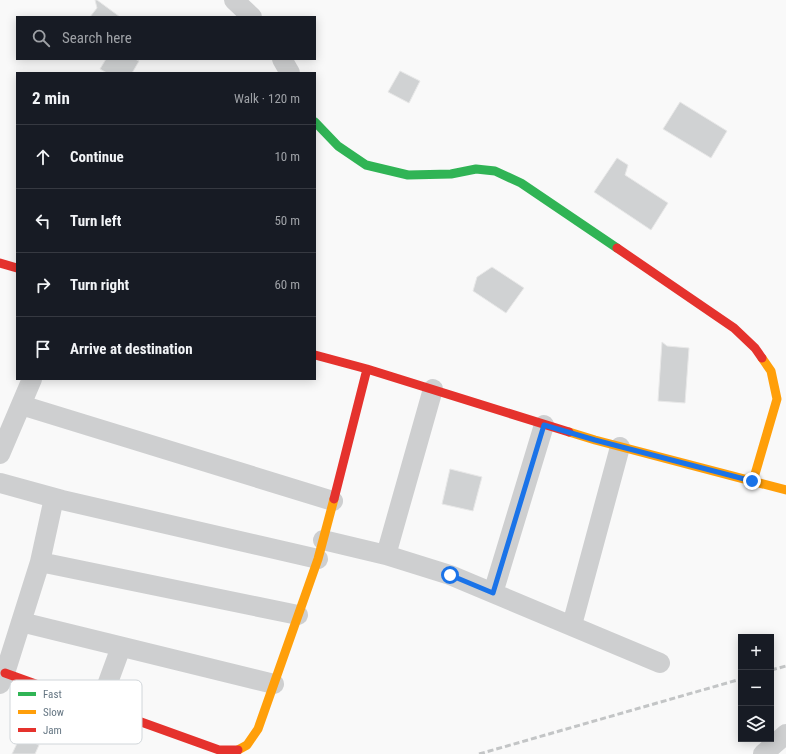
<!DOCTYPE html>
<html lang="en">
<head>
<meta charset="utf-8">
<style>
	body { margin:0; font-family:"Roboto Condensed",sans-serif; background:#242831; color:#f1f3f6 }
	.controls { position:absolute; right:12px; bottom:12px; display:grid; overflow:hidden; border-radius:0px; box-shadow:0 2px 10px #0003 }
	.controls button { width:36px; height:36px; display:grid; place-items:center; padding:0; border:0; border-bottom:1px solid #363941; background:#171b24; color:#f1f3f6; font:20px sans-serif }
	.stop { position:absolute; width:12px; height:12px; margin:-9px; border:3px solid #1a73e8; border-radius:50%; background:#fff }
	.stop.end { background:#1a73e8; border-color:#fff; box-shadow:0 1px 4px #0008 }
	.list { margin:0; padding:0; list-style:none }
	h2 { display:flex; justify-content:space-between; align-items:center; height:52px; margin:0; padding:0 16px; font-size:17px }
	h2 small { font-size:13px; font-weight:400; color:#9ea1a6 }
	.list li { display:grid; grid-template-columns:26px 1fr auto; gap:12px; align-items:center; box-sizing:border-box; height:64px; padding:0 16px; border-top:1px solid #363941 }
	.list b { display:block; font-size:15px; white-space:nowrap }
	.list em { font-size:13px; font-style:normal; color:#9ea1a6 }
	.icon { flex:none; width:22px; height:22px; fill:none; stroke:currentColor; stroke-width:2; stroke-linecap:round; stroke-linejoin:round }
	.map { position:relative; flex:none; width:786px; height:754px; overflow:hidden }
	.search { position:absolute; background:#171b24; box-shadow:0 2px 10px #0003; left:16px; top:16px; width:300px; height:44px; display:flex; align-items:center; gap:10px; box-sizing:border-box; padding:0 14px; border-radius:0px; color:#9ea1a6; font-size:15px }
	.panel { position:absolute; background:#171b24; box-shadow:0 2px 10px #0003; left:16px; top:72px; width:300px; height:308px; border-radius:0px }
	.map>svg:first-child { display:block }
	.building { fill:#d0d2d3; stroke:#e8e8e8 }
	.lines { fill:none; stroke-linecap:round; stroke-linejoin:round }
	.street { stroke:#cecfd0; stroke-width:20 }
	.fast { stroke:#30b455; stroke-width:9 }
	.slow { stroke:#ff9f0a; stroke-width:9 }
	.jam { stroke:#e5322d; stroke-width:9 }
	.rail { stroke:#c3c5c6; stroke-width:3; stroke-dasharray:6 3; stroke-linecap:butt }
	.route { stroke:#1a73e8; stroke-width:5 }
	.key { fill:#fff; stroke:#d1d6da; stroke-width:1 }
	.key-label { font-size:11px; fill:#657683 }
</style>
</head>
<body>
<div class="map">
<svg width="786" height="754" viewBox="0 0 786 754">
	<rect width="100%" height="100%" fill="#f9f9f9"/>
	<path class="building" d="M95,0H97L120,17H90L97,8Z
		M106,59H135L139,61L132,73H107L100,69Z
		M400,71L420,81L409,103L388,92Z
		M680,102L727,131L711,158L663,129Z
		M617,158L628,165L625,175L668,203L651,230L594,192Z
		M492,267L524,288L506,313L473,291L477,277Z
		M662,342L667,346L689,348L685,403L658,401Z
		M450,469L482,477L473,511L442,504Z
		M20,737L39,745L35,754H12Z"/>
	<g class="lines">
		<path class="street" d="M234,0L252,17
			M282,59L290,73
			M21,405L333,501
			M0,454L32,379
			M0,483L62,500L318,559
			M323,540L386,555L450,575L660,663
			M386,555L433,389
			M40,562L298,615
			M493,593L544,425
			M21,622L274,684
			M572,625L620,447
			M0,684L5,673L40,562L54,498
			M99,707L121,647
			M763,754L786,734"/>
		<path class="fast" d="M315,122L338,146L366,165L408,175L451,174L476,169L495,171L521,183L617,248"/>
		<path class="slow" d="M569,432L595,440L786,490
			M753,481L777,399L771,371L762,358
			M238,750L247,745L258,729L318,559L334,499"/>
		<path class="jam" d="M617,248L734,328L755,348L762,358
			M0,263L17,268
			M315,355L367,369L569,432
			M334,499L367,369
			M5,673L219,750H238"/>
		<path class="rail" d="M771,670L786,666
			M479,754L741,679"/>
	</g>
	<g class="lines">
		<path class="route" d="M450,575L493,593L544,425L595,440L752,481"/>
	</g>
	<rect x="10" y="680" width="132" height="64" rx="6" class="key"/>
	<rect x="18" y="692" width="18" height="4" fill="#30b455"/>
	<rect x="18" y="710" width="18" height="4" fill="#ff9f0a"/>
	<rect x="18" y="728" width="18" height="4" fill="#e5322d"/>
	<g class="key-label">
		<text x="43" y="698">Fast</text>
		<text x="43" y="716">Slow</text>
		<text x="43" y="734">Jam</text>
	</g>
</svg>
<div class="controls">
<button>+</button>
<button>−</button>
<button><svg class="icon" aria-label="layers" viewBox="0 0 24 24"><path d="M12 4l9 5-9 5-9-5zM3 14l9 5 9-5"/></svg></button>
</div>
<div class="stop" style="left:450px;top:575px"></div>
<div class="stop end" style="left:752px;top:481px"></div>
<div class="search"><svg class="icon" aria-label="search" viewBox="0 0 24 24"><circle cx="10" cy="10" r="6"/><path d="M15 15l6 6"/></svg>Search here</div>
<section class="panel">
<h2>2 min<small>Walk · 120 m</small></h2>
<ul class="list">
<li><svg class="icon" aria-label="ahead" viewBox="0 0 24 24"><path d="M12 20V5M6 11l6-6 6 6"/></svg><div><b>Continue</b></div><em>10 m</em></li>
<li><svg class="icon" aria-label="left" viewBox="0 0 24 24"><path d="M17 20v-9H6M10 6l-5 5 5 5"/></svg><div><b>Turn left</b></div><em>50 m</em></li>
<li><svg class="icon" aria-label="right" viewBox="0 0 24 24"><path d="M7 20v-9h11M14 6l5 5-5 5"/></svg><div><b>Turn right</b></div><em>60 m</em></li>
<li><svg class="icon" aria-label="arrive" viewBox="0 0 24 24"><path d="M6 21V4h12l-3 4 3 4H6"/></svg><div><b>Arrive at destination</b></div></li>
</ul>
</section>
</div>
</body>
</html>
